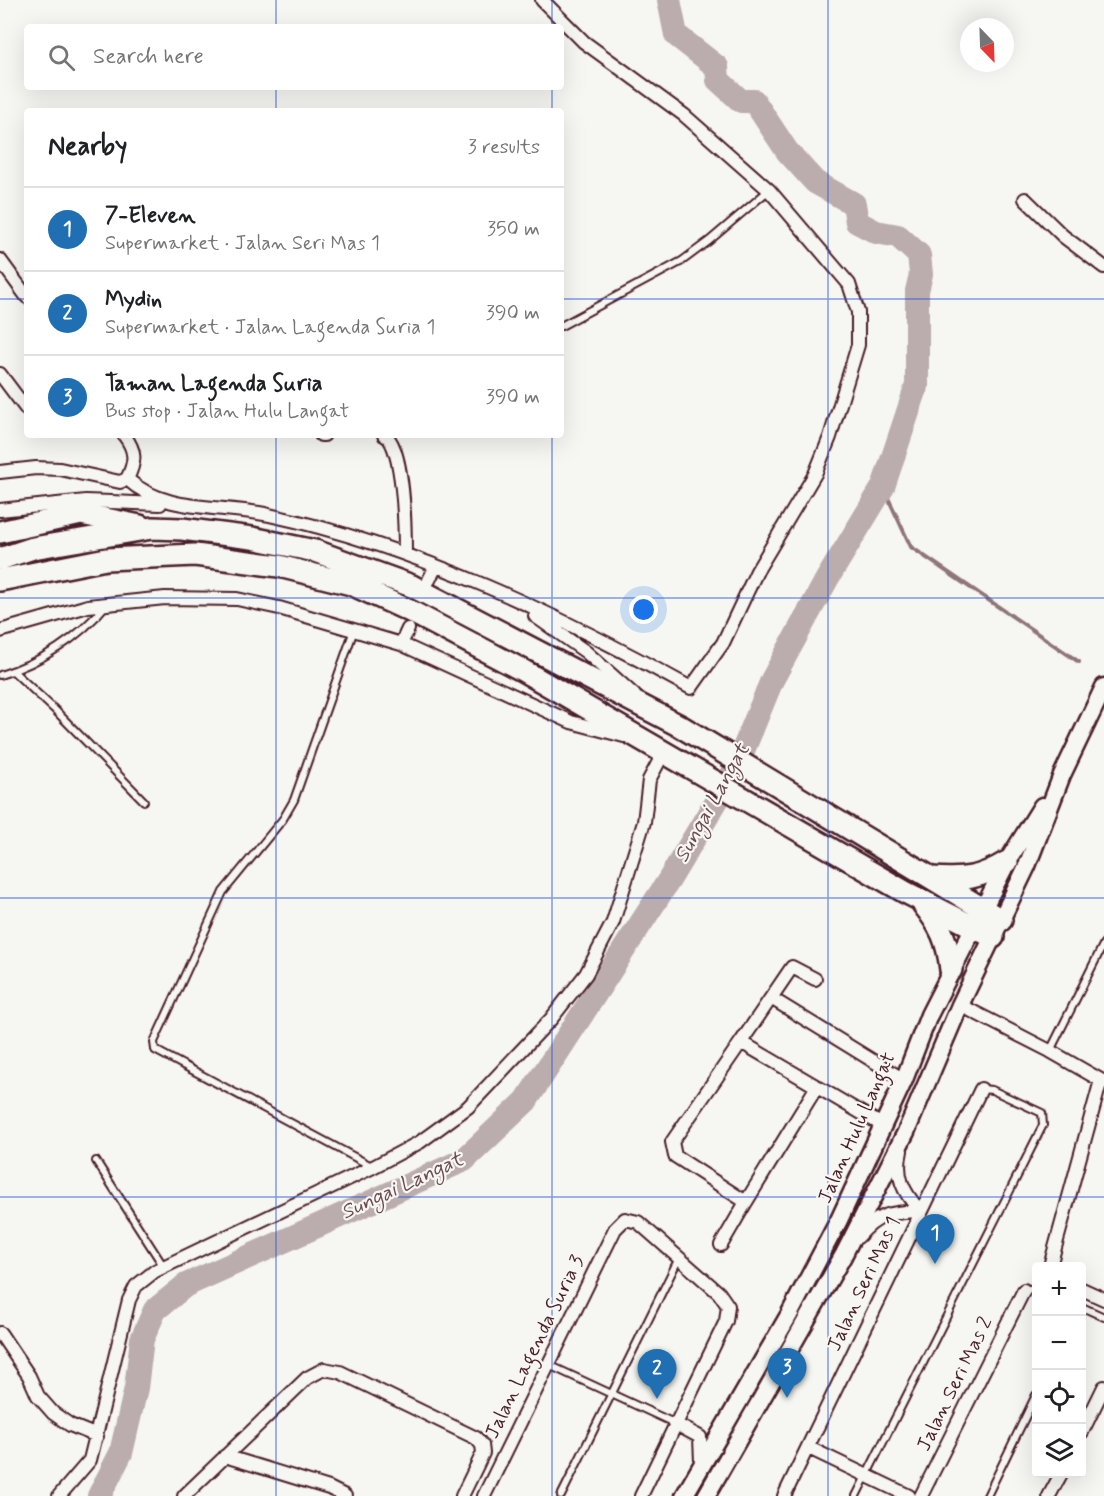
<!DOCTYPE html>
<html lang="en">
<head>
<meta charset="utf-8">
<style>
	body { margin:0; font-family:Mynerve,sans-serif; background:#f2f2f2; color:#202124 }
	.controls { position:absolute; right:18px; bottom:18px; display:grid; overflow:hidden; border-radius:6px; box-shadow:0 6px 24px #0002 }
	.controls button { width:54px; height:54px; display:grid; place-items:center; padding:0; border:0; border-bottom:2px solid #e0e0e0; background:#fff; color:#202124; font:30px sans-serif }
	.compass { position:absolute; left:960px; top:18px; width:54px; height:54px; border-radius:50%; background:#fff; box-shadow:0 6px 24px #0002; rotate:157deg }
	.you { position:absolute; left:644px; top:610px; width:21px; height:21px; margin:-15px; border:4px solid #fff; border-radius:50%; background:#1a73e8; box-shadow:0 0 0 9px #1a73e833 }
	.badge { display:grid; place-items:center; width:39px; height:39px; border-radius:50%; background:#1f6fb2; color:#fff; font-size:20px; font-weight:700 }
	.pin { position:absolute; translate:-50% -50px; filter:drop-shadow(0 2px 3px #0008) }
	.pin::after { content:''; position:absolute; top:32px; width:21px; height:18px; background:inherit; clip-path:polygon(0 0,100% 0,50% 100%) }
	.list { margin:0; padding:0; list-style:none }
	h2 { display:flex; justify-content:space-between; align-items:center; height:78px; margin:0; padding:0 24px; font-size:26px }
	h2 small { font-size:20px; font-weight:400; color:#757577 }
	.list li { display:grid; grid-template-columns:39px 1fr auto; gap:18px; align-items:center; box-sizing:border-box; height:84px; padding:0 24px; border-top:2px solid #e0e0e0 }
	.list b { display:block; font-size:22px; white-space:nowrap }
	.list p { margin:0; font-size:20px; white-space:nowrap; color:#757577 }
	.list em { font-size:20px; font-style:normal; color:#757577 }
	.icon { flex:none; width:33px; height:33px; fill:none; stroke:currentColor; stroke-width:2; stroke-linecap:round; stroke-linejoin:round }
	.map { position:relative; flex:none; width:1104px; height:1496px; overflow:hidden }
	.search { position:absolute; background:#fff; box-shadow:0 6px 24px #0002; left:24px; top:24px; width:540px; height:66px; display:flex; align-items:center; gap:15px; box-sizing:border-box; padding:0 21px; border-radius:6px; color:#757577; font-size:22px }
	.panel { position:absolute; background:#fff; box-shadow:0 6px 24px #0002; left:24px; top:108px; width:540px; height:330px; border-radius:6px }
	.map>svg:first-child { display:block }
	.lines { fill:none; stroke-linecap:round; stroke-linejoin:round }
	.stream { stroke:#8e747a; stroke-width:4 }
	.river { stroke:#bbadae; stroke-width:24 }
	.service-casing { stroke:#4a1f2b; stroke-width:10 }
	.minor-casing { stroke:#4a1f2b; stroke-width:16 }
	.secondary-casing { stroke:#4a1f2b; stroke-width:21 }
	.motorway-casing { stroke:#4a1f2b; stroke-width:26 }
	.service { stroke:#f6f6f2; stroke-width:6 }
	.minor { stroke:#f6f6f2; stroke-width:12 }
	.secondary { stroke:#f6f6f2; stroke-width:16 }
	.motorway { stroke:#f6f6f2; stroke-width:21 }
	.grid { fill:none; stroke:#1d4ed8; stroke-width:1.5; stroke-opacity:0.55 }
	.labels { text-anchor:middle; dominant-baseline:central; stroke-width:4.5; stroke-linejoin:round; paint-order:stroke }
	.street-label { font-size:20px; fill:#4a1f2b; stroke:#f6f6f2 }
	.water-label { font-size:21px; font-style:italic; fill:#6c4a52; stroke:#f6f6f2 }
</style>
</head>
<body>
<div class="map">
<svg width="1104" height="1496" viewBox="0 0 1104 1496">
	<rect width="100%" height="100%" fill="#f6f6f2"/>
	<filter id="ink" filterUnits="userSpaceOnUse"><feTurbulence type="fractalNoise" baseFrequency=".0167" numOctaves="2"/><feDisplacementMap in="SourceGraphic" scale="12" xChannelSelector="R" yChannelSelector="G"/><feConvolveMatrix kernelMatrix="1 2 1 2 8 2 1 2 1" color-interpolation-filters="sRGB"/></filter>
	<g filter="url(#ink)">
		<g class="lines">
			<path class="stream" d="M883,487L911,547L1079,662"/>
			<path class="river" d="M99,1496L121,1453L136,1388L142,1339L155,1310L186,1285L464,1160L526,1101L669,880L735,770L772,680L827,579L883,487L917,385V291L921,274L919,255L898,236L876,232L857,222L854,204L815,182L787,151L754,101H741L718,80L717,67L676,35L669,0"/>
			<g class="service-casing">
				<path id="service" d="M561,326L682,261L709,241L769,190
					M354,630L294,800L283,819L223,892L154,1042L155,1050L373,1167
					M13,671L54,709L144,801
					M0,675C40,663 79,638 105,606
					M1050,1051L1104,943
					M96,1161L164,1267
					M1024,1290L1036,1288
					M1082,1307L1104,1317
					M549,1365L674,1423
					M561,1496L679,1258
					M856,1496L1043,1125L1042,1113L992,1090L981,1089
					M987,1496L1036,1395"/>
			</g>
			<g class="minor-casing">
				<path id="minor" d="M1025,199L1063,236L1104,267
					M0,260L27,297
					M0,374L27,410
					M321,435H324
					M384,435C404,443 405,532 405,554
					M0,472L36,468L60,469L120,482L127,479C136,461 136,451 124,435
					M127,479C166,514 220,504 269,515C415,546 561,616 691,688L723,643L757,571L815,474L830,437L858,345V312L849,284L769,190L684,115L584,42L542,0
					M0,510L86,501L160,504
					M429,580L436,566
					M535,616L586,652L634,695
					M0,631L88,606L165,598L237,599L279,608L401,644L571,722L624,736
					M401,644L408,629
					M771,998L904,1080
					M960,1005L1050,1051L1104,1082
					M741,1042L792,967L815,979
					M816,1088L746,1202L675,1156L672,1142L741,1042L882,1125
					M901,1151C895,1176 903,1192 920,1211
					M858,1237C877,1214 891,1212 920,1211
					M721,1245L746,1202
					M1050,1266L1101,1080
					M1082,1289L1104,1299
					M0,1333L29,1376L38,1396L53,1413L70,1425L97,1436
					M674,1423L700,1437L701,1462
					M1082,1432L1104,1387
					M809,1448L909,1496
					M225,1456L329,1488L345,1496
					M59,1496L90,1460L129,1300L136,1286L155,1271L373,1167L420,1142L468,1107L551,1019L586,974L613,922L644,822L649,780L664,752
					M184,1496L307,1378L324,1369L340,1372L476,1438L482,1445L483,1453L462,1496
					M484,1496L615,1229L625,1219L638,1222L719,1293L728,1306L726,1321L641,1496
					M784,1496L981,1089
					M921,1496L1024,1290
					M1049,1496L1061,1474"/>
			</g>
			<g class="secondary-casing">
				<path id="secondary" d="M684,1496L789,1315L839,1220L904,1080L929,1015L1007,862L1042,806
					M706,1496L843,1256L906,1132L960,1005L1027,866L1062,775L1104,687"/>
			</g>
			<g class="motorway-casing">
				<path id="motorway" d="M0,532L81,514L140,526
					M0,559L33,548L152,528L182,529L252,538L315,551L412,586L680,726L1001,920
					M0,580L106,559L195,555L279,566L351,584L410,611L522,670L905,892L993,937
					M932,878C964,880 979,879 1007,862
					M923,904C941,926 948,942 951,970"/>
			</g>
			<use href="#service" class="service"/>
			<use href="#minor" class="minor"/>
			<use href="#secondary" class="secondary"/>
			<use href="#motorway" class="motorway"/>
		</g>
	</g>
	<path class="grid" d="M276,0V27M552,0V27M828,0V1496M276,87V111M552,87V111M0,299H27M561,299H1104M276,435V1496M552,435V1496M0,598H1104M0,898H1104M0,1197H1104"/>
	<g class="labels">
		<g class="street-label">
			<text transform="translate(857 1128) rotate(-66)">Jalan Hulu Langat</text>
			<text transform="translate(864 1284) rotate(-65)">Jalan Seri Mas 1</text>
			<text transform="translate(535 1347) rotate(-64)">Jalan Lagenda Suria 3</text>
			<text transform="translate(955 1384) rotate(-64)">Jalan Seri Mas 2</text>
		</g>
		<g class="water-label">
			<text transform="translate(712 803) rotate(-61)">Sungai Langat</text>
			<text transform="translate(402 1186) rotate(-25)">Sungai Langat</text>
		</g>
	</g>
</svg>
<div class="controls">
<button>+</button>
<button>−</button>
<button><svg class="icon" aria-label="locate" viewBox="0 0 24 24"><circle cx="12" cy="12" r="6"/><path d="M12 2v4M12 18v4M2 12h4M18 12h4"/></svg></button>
<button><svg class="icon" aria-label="layers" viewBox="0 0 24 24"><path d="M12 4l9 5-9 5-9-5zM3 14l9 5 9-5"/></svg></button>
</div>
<svg class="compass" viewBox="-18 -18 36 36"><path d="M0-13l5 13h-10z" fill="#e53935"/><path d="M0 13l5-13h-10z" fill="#757577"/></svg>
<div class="you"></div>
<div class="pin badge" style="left:935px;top:1264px">1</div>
<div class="pin badge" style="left:657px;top:1399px">2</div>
<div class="pin badge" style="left:787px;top:1398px">3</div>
<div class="search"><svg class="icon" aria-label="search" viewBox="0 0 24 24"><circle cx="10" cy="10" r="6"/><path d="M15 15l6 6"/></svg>Search here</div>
<section class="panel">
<h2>Nearby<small>3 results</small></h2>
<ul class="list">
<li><span class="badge">1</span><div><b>7-Eleven</b><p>Supermarket · Jalan Seri Mas 1</p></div><em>350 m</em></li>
<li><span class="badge">2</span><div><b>Mydin</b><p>Supermarket · Jalan Lagenda Suria 1</p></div><em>390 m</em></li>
<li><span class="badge">3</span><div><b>Taman Lagenda Suria</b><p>Bus stop · Jalan Hulu Langat</p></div><em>390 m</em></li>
</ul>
</section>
</div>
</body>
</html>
